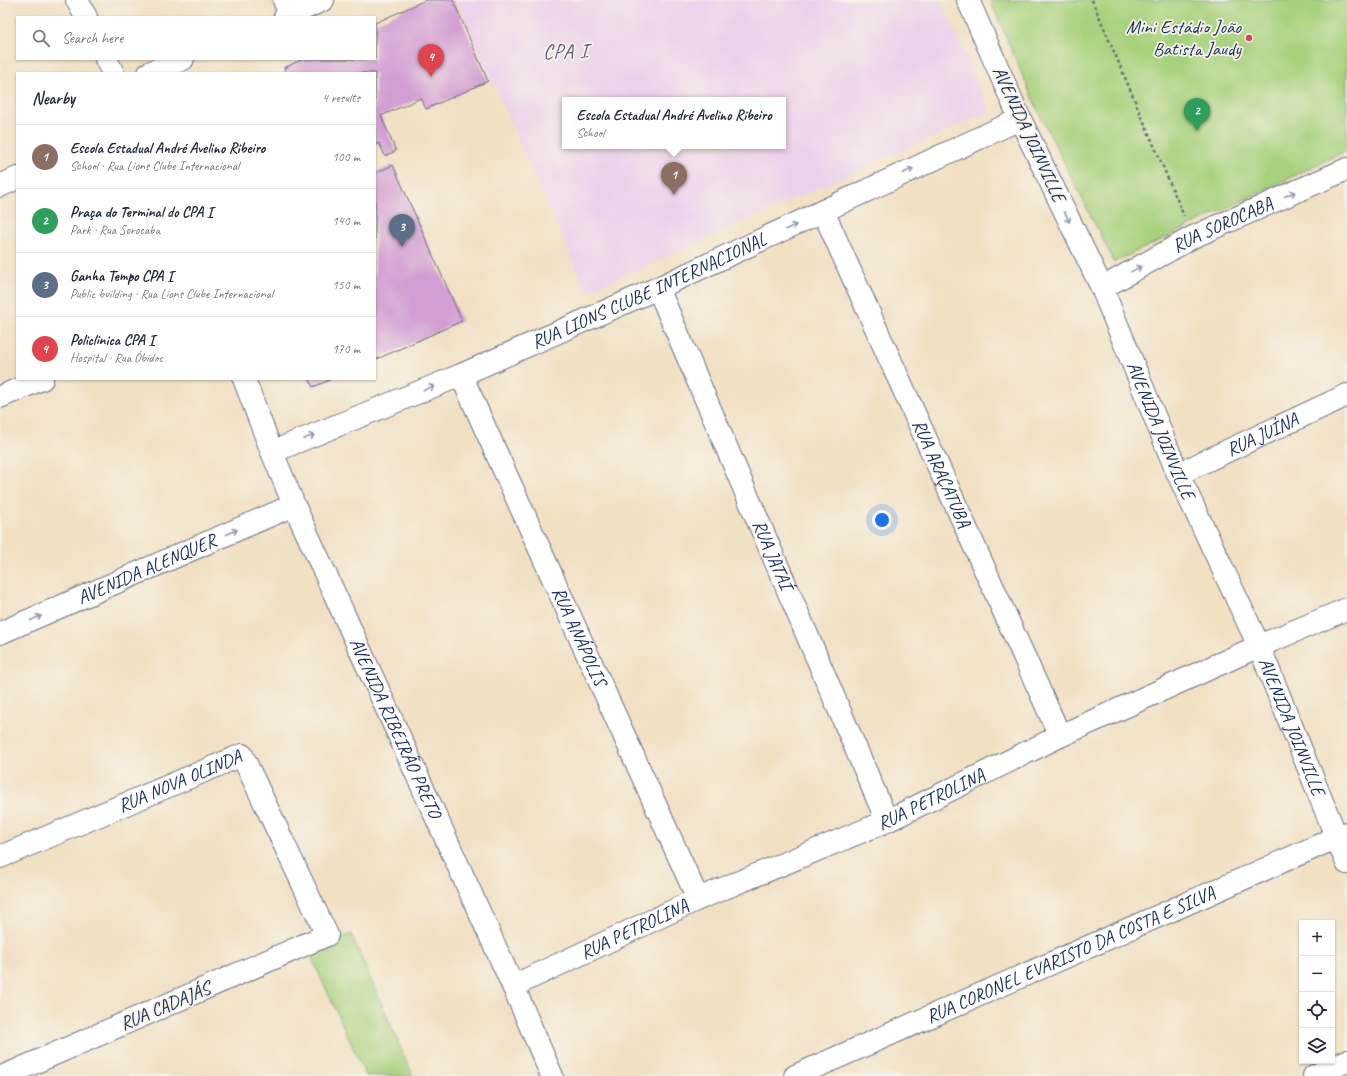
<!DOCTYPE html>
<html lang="en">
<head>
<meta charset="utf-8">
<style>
	body { margin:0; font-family:Caveat,sans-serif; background:#f6f6f7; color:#1f2937 }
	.controls { position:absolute; right:12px; bottom:12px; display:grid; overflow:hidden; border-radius:0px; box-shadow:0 1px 3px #0004 }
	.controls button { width:36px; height:36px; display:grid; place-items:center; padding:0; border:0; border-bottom:1px solid #e0e1e3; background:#fff; color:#1f2937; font:20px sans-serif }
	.you { position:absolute; left:882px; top:520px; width:14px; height:14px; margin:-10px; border:3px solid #fff; border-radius:50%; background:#1a73e8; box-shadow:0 0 0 6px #1a73e833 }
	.badge { display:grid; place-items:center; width:26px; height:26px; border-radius:50%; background:#111827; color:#fff; font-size:13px; font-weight:700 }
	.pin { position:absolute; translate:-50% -33px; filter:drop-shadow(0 1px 2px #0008) }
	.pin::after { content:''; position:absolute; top:21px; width:14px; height:12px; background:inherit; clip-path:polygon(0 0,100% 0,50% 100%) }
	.popup { position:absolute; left:562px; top:97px; width:224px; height:52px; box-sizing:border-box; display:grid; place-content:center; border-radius:0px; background:#fff; filter:drop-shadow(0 1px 3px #0005); font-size:13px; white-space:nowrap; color:#747a83 }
	.popup b { font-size:15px; color:#1f2937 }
	.popup::after { content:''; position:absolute; left:50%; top:100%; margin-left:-8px; border:8px solid transparent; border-top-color:#fff }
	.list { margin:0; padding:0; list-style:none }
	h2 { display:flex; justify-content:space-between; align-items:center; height:52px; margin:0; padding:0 16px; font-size:17px }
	h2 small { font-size:13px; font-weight:400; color:#747a83 }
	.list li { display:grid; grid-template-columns:26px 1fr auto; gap:12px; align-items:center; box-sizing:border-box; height:64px; padding:0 16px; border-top:1px solid #e0e1e3 }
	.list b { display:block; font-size:15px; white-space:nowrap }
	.list p { margin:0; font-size:13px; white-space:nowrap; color:#747a83 }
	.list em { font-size:13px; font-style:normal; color:#747a83 }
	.icon { flex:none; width:22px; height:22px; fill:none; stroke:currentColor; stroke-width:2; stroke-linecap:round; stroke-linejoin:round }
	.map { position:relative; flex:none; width:1347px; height:1076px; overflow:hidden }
	.search { position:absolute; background:#fff; box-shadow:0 1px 3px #0004; left:16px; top:16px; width:360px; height:44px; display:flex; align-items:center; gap:10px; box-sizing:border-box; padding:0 14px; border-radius:0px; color:#747a83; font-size:15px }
	.panel { position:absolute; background:#fff; box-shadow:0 1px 3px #0004; left:16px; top:72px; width:360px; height:308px; border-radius:0px }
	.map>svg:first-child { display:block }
	.built { fill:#ecd1eb; fill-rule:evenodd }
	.green { fill:#a8d17d; stroke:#62806e }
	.building { fill:#d29ed3 }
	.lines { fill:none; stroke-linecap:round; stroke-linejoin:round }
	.minor-casing { stroke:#666d81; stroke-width:24 }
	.tertiary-casing { stroke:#666d81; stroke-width:24 }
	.path { stroke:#666d81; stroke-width:2.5; stroke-dasharray:3 3; stroke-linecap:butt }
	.minor { stroke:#fff; stroke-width:22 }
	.tertiary { stroke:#fff; stroke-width:22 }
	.oneway { stroke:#8d97ae }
	.poi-dot { fill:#d1495b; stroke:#f7f3e8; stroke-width:1.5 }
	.labels { text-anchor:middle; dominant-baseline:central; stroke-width:3.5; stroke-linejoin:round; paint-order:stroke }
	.poi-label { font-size:19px; fill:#1b2f5e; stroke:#f7f3e8; text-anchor:end }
	.street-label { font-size:19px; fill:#1b2f5e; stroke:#f7f3e8 }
	.neighbourhood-label { font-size:20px; letter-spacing:1px; fill:#5b5687; stroke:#f7f3e8 }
</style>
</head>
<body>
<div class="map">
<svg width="1347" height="1076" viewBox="0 0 1347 1076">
	<rect width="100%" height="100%" fill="#f7f3e8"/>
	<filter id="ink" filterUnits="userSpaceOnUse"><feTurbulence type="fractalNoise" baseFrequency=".025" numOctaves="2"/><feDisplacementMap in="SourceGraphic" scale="8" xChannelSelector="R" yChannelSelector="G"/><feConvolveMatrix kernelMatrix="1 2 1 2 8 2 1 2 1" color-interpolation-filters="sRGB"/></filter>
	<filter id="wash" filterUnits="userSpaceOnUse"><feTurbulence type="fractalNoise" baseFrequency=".012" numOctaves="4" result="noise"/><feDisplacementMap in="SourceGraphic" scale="16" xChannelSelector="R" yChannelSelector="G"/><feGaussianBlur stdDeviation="0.9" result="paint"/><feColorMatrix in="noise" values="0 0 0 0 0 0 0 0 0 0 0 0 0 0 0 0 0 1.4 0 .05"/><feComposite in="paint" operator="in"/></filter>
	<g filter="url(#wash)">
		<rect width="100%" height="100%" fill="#f1e0c2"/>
		<path class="built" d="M457,0H941L990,111L587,292L503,106ZM565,100H783V146H565Z"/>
		<path class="green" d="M990,0H1347V150L1182,230L1114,262L1038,111Z
			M351,934L413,1076H366L310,954Z"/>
		<g id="blocks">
			<path class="building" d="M426,0H453L488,81L426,109L421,98L381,116L396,151L385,156L379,143L375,145V73H286L284,68L303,59H375V23Z
				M393,165L462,321L375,360V173Z
				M309,379H332L313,387Z"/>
		</g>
	</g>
	<g filter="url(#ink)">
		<use href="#blocks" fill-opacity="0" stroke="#666d81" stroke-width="1"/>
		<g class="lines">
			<g class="minor-casing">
				<g id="minor">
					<path d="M77,0L86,17"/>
					<path d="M284,0L290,15"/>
					<path d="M968,0L1020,119"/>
					<path d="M106,59L113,73"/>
					<path id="s1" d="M823,211L1060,736"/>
					<path id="s2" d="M658,288L887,821"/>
					<path id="s3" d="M1102,288L1178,474L1259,646L1347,863"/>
					<path id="s4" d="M461,375L698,899"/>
					<path d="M244,379L272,452"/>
					<path d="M0,397L42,379"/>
					<path id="s5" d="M1178,474L1347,395"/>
					<path id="s6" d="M294,505L513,986L552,1076"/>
					<path id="s7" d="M0,857L242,755L327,935L4,1076"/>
					<path id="s8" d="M513,986L698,899L887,821L1060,736L1259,646L1347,609"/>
					<path id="s9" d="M795,1076L1347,833"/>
					<path d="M1314,1076L1347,1061"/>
				</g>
			</g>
			<g class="tertiary-casing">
				<g id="tertiary">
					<path d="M285,17L323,0"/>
					<path d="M149,73L183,59"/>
					<path d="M0,186L17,178"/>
					<path id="s10" d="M0,633L294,505L272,452L461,375L658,288L1020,119L1102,288L1193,237L1347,169"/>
				</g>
			</g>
			<path class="path" d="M1092,0L1184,216"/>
			<use href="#minor" class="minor"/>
			<use href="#tertiary" class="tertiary"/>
		</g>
		<defs><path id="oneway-shaft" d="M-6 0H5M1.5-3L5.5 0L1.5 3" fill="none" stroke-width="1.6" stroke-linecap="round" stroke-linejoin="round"/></defs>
		<g class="oneway">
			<use href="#oneway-shaft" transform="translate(908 171) rotate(-25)"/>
			<use href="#oneway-shaft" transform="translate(1290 194) rotate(-24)"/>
			<use href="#oneway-shaft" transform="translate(1067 217) rotate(64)"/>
			<use href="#oneway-shaft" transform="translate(791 227) rotate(-25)"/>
			<use href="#oneway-shaft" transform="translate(1136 269) rotate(-29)"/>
			<use href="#oneway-shaft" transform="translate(429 388) rotate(-22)"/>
			<use href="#oneway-shaft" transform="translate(309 437) rotate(-22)"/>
			<use href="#oneway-shaft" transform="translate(232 532) rotate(-24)"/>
			<use href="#oneway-shaft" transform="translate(36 618) rotate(-24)"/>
		</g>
	</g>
	<circle class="poi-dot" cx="1249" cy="38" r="4"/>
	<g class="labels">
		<g class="poi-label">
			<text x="1241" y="27">Mini Estádio João<tspan x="1241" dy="22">Batista Jaudy</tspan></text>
		</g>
		<g class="street-label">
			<text transform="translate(1029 134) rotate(65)">AVENIDA JOINVILLE</text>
			<text stroke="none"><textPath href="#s10" startOffset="1521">RUA SOROCABA</textPath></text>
			<text stroke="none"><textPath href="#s10" startOffset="788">RUA LIONS CLUBE INTERNACIONAL</textPath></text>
			<text stroke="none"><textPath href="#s3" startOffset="154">AVENIDA JOINVILLE</textPath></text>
			<text stroke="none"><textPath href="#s5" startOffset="93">RUA JUÍNA</textPath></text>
			<text stroke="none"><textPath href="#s1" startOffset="288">RUA ARAÇATUBA</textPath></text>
			<text stroke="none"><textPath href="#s2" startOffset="290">RUA JATAÍ</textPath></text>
			<text stroke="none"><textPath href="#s10" startOffset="160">AVENIDA ALENQUER</textPath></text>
			<text stroke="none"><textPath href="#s4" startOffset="287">RUA ANÁPOLIS</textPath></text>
			<text stroke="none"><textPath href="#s3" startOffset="478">AVENIDA JOINVILLE</textPath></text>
			<text stroke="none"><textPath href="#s6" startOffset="245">AVENIDA RIBEIRÃO PRETO</textPath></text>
			<text stroke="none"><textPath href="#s7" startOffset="195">RUA NOVA OLINDA</textPath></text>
			<text stroke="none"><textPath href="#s8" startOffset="458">RUA PETROLINA</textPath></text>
			<text stroke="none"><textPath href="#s8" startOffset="134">RUA PETROLINA</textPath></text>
			<text stroke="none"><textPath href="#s9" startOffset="301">RUA CORONEL EVARISTO DA COSTA E SILVA</textPath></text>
			<text transform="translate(165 1006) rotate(-23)">RUA CADAJÁS</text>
		</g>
		<g class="neighbourhood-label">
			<text x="566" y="51">CPA I</text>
		</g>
	</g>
</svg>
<div class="controls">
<button>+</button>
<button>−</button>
<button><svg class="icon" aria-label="locate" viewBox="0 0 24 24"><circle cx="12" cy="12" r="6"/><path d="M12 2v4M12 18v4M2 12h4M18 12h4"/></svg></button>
<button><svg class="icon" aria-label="layers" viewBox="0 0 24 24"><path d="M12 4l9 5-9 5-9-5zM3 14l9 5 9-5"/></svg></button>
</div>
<div class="you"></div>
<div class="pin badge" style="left:674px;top:195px;background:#8d6e63">1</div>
<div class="popup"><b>Escola Estadual André Avelino Ribeiro</b>School</div>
<div class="pin badge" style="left:1197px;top:131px;background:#2e9e5b">2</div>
<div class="pin badge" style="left:402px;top:247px;background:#5c6f8a">3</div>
<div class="pin badge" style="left:431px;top:77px;background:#e0444e">4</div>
<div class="search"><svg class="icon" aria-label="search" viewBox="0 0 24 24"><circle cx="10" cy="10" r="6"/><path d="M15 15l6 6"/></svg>Search here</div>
<section class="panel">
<h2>Nearby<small>4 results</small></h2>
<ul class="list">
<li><span class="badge" style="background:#8d6e63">1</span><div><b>Escola Estadual André Avelino Ribeiro</b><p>School · Rua Lions Clube Internacional</p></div><em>100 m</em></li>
<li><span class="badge" style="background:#2e9e5b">2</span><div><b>Praça do Terminal do CPA I</b><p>Park · Rua Sorocaba</p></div><em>140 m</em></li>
<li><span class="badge" style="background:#5c6f8a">3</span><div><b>Ganha Tempo CPA I</b><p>Public building · Rua Lions Clube Internacional</p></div><em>150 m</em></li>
<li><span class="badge" style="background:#e0444e">4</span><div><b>Policlinica CPA I</b><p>Hospital · Rua Óbidos</p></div><em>170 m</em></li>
</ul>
</section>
</div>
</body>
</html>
